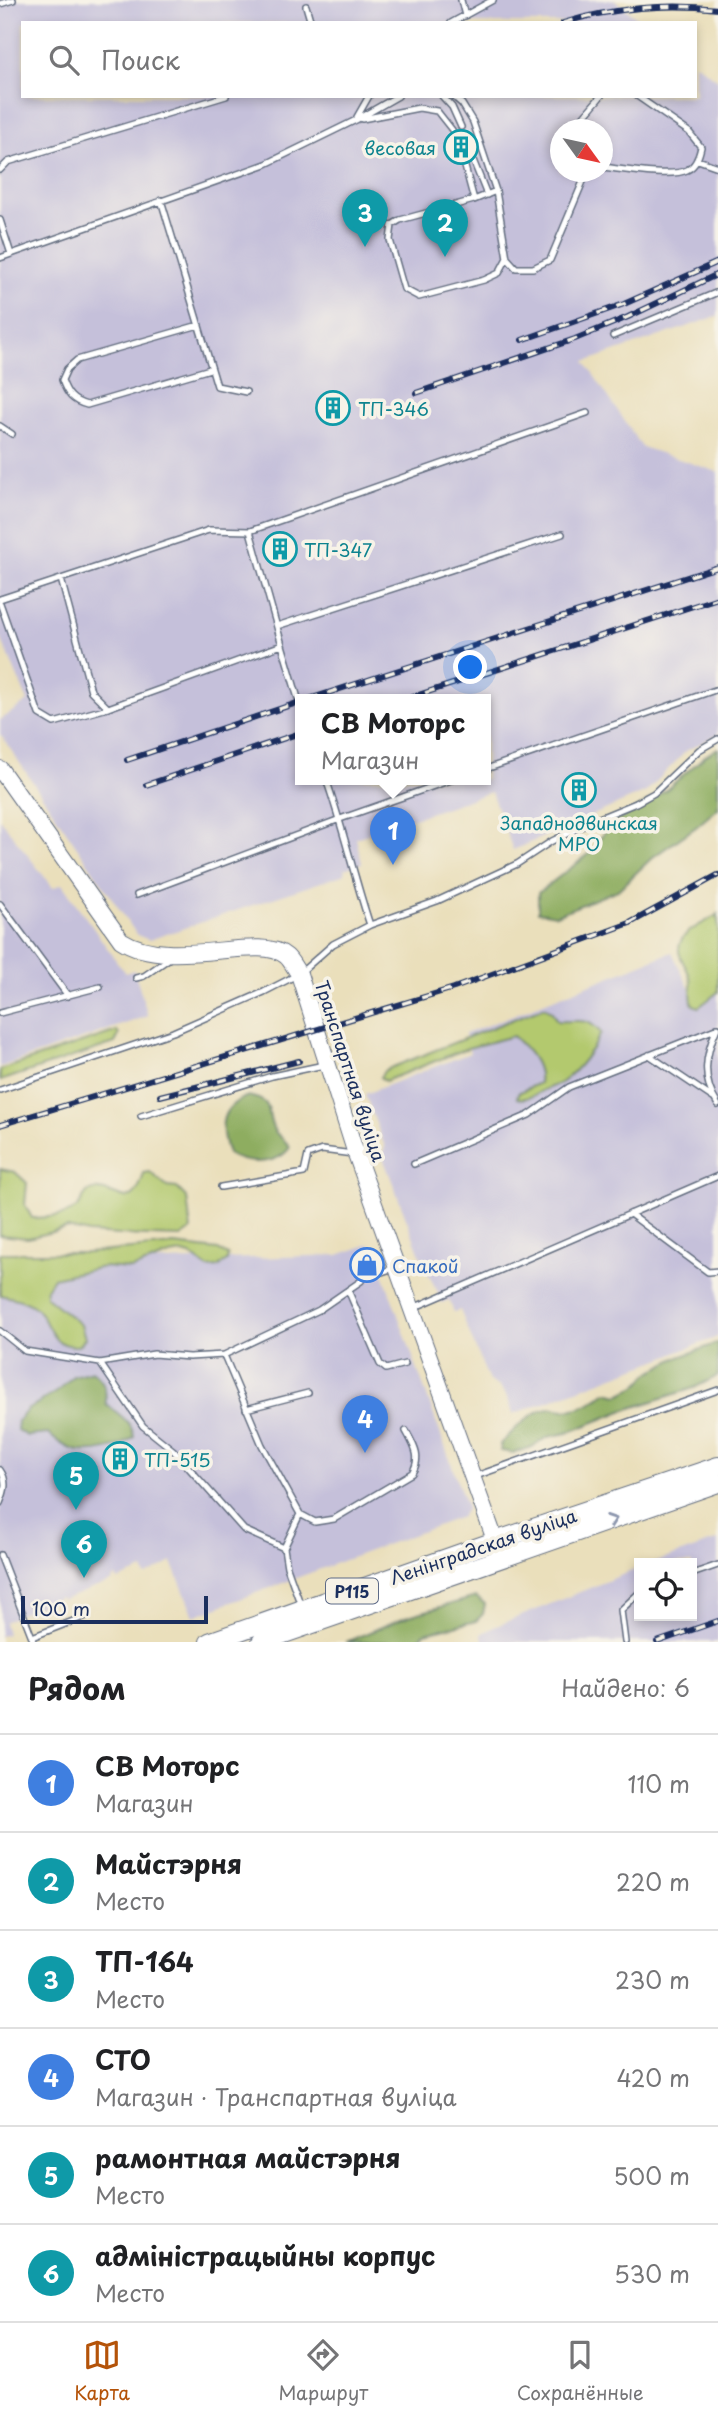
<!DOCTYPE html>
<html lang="ru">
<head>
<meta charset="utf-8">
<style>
	body { margin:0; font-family:"Playpen Sans",sans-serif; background:#f2f2f2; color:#202124 }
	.controls { position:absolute; right:21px; bottom:21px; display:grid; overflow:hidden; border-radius:0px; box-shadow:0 4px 10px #0003 }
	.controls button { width:63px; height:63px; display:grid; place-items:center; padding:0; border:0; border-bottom:2px solid #e0e0e0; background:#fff; color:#202124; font:35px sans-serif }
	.compass { position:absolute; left:550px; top:119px; width:63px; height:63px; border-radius:50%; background:#fff; box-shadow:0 4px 10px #0003; rotate:123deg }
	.scale { position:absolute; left:21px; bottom:18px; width:187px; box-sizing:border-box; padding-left:7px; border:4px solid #1b2f5e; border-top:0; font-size:19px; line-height:24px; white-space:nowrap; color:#1b2f5e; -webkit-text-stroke:5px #f7f3e8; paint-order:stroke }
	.you { position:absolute; left:471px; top:668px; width:24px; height:24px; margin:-18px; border:5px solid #fff; border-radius:50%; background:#1a73e8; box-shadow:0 0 0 10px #1a73e833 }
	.badge { display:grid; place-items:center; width:46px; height:46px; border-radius:50%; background:#b45309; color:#fff; font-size:23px; font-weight:700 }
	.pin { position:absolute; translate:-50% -58px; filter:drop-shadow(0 2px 4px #0008) }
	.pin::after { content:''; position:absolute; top:37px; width:24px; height:21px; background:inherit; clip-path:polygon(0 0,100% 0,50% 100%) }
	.popup { position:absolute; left:295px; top:694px; width:196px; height:91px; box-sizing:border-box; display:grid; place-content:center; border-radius:0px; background:#fff; filter:drop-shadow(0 2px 5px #0005); font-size:23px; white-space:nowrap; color:#757577 }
	.popup b { font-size:26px; color:#202124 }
	.popup::after { content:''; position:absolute; left:50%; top:100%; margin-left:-14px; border:14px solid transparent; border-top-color:#fff }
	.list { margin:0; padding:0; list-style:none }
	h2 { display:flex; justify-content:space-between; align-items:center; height:91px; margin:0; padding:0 28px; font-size:30px }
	h2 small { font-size:23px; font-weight:400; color:#757577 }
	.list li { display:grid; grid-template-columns:46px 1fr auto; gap:21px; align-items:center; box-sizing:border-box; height:98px; padding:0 28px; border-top:2px solid #e0e0e0 }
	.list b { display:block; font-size:26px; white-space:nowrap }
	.list p { margin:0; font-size:23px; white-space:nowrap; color:#757577 }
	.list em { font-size:23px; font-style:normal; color:#757577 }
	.icon { flex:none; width:38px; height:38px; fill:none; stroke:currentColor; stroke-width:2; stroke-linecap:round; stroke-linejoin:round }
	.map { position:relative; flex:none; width:718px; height:1642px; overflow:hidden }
	.search { position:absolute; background:#fff; box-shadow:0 4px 10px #0003; left:21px; right:21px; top:21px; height:77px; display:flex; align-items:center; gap:18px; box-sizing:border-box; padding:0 24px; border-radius:0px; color:#757577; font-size:26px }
	.sheet { height:679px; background:#fff }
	nav { display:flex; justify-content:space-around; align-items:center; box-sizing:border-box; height:98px; border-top:2px solid #e0e0e0; background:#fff; font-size:19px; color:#757577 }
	nav a { display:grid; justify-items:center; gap:4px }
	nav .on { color:#b45309 }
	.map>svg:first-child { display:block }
	.industrial { fill:#c5c0da; fill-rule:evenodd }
	.green { fill:#b3c96e; stroke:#677c66; stroke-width:2 }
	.forest { fill:#8ead61; stroke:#546e60; stroke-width:2 }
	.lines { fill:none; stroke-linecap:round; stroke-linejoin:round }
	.service-casing { stroke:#636d7f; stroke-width:8 }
	.secondary-casing { stroke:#636d7f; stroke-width:18 }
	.primary-casing { stroke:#636d7f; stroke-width:20 }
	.service { stroke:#fff; stroke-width:5 }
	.secondary { stroke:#fff; stroke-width:16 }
	.primary { stroke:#fff; stroke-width:18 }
	.rail-casing { stroke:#1b2f5e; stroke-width:6 }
	.rail { stroke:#f7f3e8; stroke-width:3.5; stroke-dasharray:10; stroke-linecap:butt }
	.oneway { stroke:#8d97ae }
	.labels { text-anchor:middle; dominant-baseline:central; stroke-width:7; stroke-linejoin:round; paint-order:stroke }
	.shield { fill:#f7f3e8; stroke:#5d6a87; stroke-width:2 }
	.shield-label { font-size:16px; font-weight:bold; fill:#1b2f5e }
	.culture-label { font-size:18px; fill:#0d838f; stroke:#f7f3e8; text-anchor:start }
	.street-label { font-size:18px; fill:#1b2f5e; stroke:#f7f3e8 }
	.shop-label { font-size:18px; fill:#366cbe; stroke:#f7f3e8; text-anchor:start }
</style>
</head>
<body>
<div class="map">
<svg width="718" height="1642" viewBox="0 0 718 1642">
	<rect width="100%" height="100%" fill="#f7f3e8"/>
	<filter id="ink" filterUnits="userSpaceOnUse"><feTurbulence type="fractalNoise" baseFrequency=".0143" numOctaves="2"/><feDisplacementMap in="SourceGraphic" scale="14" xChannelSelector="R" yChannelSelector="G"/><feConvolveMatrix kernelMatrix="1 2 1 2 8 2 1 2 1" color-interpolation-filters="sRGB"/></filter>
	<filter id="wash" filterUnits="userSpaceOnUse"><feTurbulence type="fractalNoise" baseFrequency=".00686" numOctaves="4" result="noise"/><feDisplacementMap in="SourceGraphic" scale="28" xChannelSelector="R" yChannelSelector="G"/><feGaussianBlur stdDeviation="1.57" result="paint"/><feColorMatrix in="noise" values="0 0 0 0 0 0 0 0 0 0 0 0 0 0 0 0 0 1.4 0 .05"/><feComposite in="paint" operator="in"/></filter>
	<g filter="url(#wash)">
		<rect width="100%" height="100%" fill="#eadfbb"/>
		<path class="industrial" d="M0,0H614L644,23H23V96H695V63L718,80V316L585,362L642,447L718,472V734L686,751L646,792L513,850L491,792L356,838L362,863L344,869L345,874L149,940L137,935L0,734V720L28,701L0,636ZM560,130H602V172H560ZM300,699H486V779H300Z
			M0,819L53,888L62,884L125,973L134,970L148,1016L0,1067Z
			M672,952L692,994L718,989V1337L513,1414L506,1395L500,1387L489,1381L460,1310L454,1312L449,1300L441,1303L440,1296L426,1270L382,1155L385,1147L365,1094L470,1053L465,1034Z
			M370,1244L385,1279L467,1508L461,1517L194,1616L172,1562L146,1576L143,1570L118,1580L116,1577L112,1579L113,1581L62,1600L60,1597L24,1612L4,1622L7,1634L0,1636V1267L338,1255Z
			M718,1540V1642H484L481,1634L494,1627L639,1568V1616H692V1563H653Z"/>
		<path class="green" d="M718,914V992L699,1007L693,1005C689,996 693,987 690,977C688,969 680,960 679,951C678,931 705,924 718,914Z
			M544,1007L552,1012L557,1021C577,1023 586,1015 601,1033C593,1049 578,1070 563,1081C558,1085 550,1087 543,1090C536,1095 526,1100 517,1098L518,1093L539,1083C542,1064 526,1048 513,1036L468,1048L385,1081L380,1077L385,1070Z
			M117,1031L119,1035L115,1043L0,1081V1070Z
			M0,1169L15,1172L27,1183L25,1205L32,1218C47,1217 69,1218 79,1205C84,1199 84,1192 93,1190C114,1186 132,1218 144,1173L150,1172L167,1187L177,1188L187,1198L191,1230L181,1237L120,1235L88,1233L68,1228L28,1238L0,1235Z
			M174,1245L218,1250L228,1255L227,1261L218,1267L208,1268L190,1255L182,1253L170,1255L132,1269L103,1267L53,1278L46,1289V1297L81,1325L85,1338L78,1346C45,1347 51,1317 32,1305C23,1299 10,1297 0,1295V1253H88Z"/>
		<path class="forest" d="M718,748V808L696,827L653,857L618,890L556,915L538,912V893L589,854L609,826L666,790L705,756Z
			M248,1096C277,1102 264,1111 274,1130C277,1135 286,1141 290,1147C278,1166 245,1165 228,1154C219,1127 218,1108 248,1096Z
			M718,1343V1376L694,1388L622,1411L567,1433L548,1437L532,1447L513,1453L501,1451L500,1444C513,1432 528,1414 545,1409C554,1406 558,1410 566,1410C583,1409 594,1401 607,1392L619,1395L636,1386L649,1373L674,1359Z
			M92,1371C105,1381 106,1389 106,1404C118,1414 132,1421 134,1437C121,1448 95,1453 78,1451C67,1449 57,1441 48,1434L27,1436L17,1430L18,1421L27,1410L59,1390L73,1376Z
			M476,1597L485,1604L483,1614L476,1621L425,1633L414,1642H346L408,1616Z"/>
	</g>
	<g filter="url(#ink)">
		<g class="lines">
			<g class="service-casing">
				<path id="service" d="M461,0L465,16
					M0,4L13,0
					M306,6L311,23
					M451,23L493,0
					M442,96L452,107L461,127
					M453,96L462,104L473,122L496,191L507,258L499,273L484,280L419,297L404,289L390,240L392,225L400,220L474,200L496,191
					M357,117L369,96
					M362,119L419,108L437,111L452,130
					M581,130L583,117L601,96
					M473,160L487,195
					M698,160L718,167
					M464,163L474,200
					M602,167C621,169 671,178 687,170C696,166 699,156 701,147L689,132L637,96
					M0,170L8,162L226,96
					M161,200L217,386L246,392
					M0,220L11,254
					M0,258L266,164L356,120L398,96
					M507,258L516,268H533L550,260L587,172
					M199,325L77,360L67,369L62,380C67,394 72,401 87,405L210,369
					M613,336L718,292
					M0,426L12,434
					M250,531L282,645
					M61,579L91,691L108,708L282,645L300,705
					M0,599L209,530L250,531L587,413
					M0,603L39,714L54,723L108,708
					M277,626L562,534
					M486,769L718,689
					M326,779C343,827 354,877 370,925
					M137,895L340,819L454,779
					M0,904L68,996
					M136,978L144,976L170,958
					M0,1013L100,987
					M717,1028C705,1055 701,1079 718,1105
					M649,1055L713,1098
					M0,1090L173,1032L264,992L299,974L333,944L370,925L437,901L517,864L552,841L597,819L636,803L654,793L699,750L718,739
					M141,1116L272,1076L324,1065
					M414,1164L529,1115L569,1087L718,1028
					M221,1187L304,1173L308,1155L322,1150L353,1154
					M630,1214L708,1272L718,1271
					M382,1272L394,1268
					M348,1290L380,1364L386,1369L405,1364
					M413,1308L718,1176
					M0,1331L25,1351L100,1363L154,1354L189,1357L224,1355L319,1310L361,1281
					M224,1355L262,1445L300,1514L315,1522L334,1519L412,1473C422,1457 414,1446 406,1431
					M100,1363L143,1426L173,1450L244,1530L284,1548
					M246,1409L308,1393
					M0,1470C8,1481 5,1491 0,1503
					M476,1476L718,1390
					M300,1514L284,1548L287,1567L301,1606
					M0,1555L32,1637
					M692,1574L718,1565
					M33,1642L32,1637L86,1616
					M625,1642L621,1610L639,1593"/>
			</g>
			<g class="secondary-casing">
				<path id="secondary" d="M0,769L121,940C170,972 259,933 286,956C291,960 295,969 299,974L356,1154L499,1551"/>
			</g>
			<g class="primary-casing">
				<path id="primary" d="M209,1642L495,1541L718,1466
					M261,1642L718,1483"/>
			</g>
			<use href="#service" class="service"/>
			<use href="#secondary" class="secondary"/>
			<use href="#primary" class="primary"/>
			<g class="rail-casing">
				<path id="rail" d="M563,23C611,8 668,3 718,9
					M522,340L624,304L718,262
					M416,393L575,339L628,317L718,274
					M309,699L718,567
					M406,699L718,598
					M127,760L300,702
					M146,785L300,733
					M160,1096L299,1061
					M0,1125L454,988L630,923L718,875
					M657,1642L718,1621"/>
			</g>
			<use href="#rail" class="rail"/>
		</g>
		<defs><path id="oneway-chevron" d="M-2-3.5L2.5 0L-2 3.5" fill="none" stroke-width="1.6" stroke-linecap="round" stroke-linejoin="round" transform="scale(1.75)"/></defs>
		<use class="oneway" href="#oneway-chevron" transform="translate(612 1520) rotate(-19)"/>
	</g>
	<defs>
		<g id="building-ring" transform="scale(1.75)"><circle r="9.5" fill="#f7f3e8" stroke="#0f9aa8" stroke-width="1.5"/><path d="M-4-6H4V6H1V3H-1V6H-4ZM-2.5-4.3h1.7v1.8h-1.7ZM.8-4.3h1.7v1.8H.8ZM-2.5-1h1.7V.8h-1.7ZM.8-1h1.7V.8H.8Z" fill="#0f9aa8"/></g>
		<g id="shop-ring" transform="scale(1.75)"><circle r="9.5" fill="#f7f3e8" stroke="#3f7fe0" stroke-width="1.5"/><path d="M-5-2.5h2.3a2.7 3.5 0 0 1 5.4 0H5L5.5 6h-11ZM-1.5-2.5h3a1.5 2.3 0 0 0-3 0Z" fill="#3f7fe0"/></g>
	</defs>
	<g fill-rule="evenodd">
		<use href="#building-ring" x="461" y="147"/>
		<use href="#building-ring" x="333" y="408"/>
		<use href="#building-ring" x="280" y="549"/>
		<use href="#building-ring" x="579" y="790"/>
		<use href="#shop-ring" x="367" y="1265"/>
		<use href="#building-ring" x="120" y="1459"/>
	</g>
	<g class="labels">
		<rect class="shield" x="326" y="1578.5" width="52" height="25" rx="5"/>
		<g class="shield-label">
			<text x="352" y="1591">Р115</text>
		</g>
		<g class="culture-label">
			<text x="436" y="147" text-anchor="end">весовая</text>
			<text x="358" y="408">ТП-346</text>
			<text x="304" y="549">ТП-347</text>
			<text x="579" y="822" text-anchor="middle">Западнодвинская<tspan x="579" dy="21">МРО</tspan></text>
			<text x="144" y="1459">ТП-515</text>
		</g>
		<g class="street-label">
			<text transform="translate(351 1071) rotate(72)">Транспартная вуліца</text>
			<text transform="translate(483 1546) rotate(-19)">Ленінградская вуліца</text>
		</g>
		<g class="shop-label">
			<text x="392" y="1265">Спакой</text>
		</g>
	</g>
</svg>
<div class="controls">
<button><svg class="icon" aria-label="locate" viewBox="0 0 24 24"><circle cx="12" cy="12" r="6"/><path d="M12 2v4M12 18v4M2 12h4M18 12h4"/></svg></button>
</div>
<svg class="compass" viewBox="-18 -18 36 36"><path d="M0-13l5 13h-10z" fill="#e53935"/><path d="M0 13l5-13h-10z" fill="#757577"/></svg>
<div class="scale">100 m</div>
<div class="you"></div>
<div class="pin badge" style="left:393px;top:865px;background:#3f7fe0">1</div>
<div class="popup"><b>СВ Моторс</b>Магазин</div>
<div class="pin badge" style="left:445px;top:257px;background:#0f9aa8">2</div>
<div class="pin badge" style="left:365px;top:247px;background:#0f9aa8">3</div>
<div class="pin badge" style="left:365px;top:1453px;background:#3f7fe0">4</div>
<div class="pin badge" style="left:76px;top:1510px;background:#0f9aa8">5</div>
<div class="pin badge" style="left:84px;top:1578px;background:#0f9aa8">6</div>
<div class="search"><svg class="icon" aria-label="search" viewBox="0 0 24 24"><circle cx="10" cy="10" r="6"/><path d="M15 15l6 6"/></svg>Поиск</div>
</div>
<section class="sheet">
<h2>Рядом<small>Найдено: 6</small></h2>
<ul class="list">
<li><span class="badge" style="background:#3f7fe0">1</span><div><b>СВ Моторс</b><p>Магазин</p></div><em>110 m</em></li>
<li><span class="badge" style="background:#0f9aa8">2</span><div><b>Майстэрня</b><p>Место</p></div><em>220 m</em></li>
<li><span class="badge" style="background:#0f9aa8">3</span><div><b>ТП-164</b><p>Место</p></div><em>230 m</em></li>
<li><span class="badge" style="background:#3f7fe0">4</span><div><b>СТО</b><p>Магазин · Транспартная вуліца</p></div><em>420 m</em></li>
<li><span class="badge" style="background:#0f9aa8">5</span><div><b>рамонтная майстэрня</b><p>Место</p></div><em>500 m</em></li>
<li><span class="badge" style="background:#0f9aa8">6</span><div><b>адміністрацыйны корпус</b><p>Место</p></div><em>530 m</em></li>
</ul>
</section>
<nav>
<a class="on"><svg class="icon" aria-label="map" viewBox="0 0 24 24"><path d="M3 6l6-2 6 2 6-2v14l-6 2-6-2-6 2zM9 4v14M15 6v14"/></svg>Карта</a>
<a><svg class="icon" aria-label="directions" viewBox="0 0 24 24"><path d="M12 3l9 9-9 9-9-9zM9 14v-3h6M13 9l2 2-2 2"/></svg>Маршрут</a>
<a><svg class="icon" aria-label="saved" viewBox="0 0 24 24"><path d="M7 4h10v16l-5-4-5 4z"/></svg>Сохранённые</a>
</nav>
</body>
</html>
